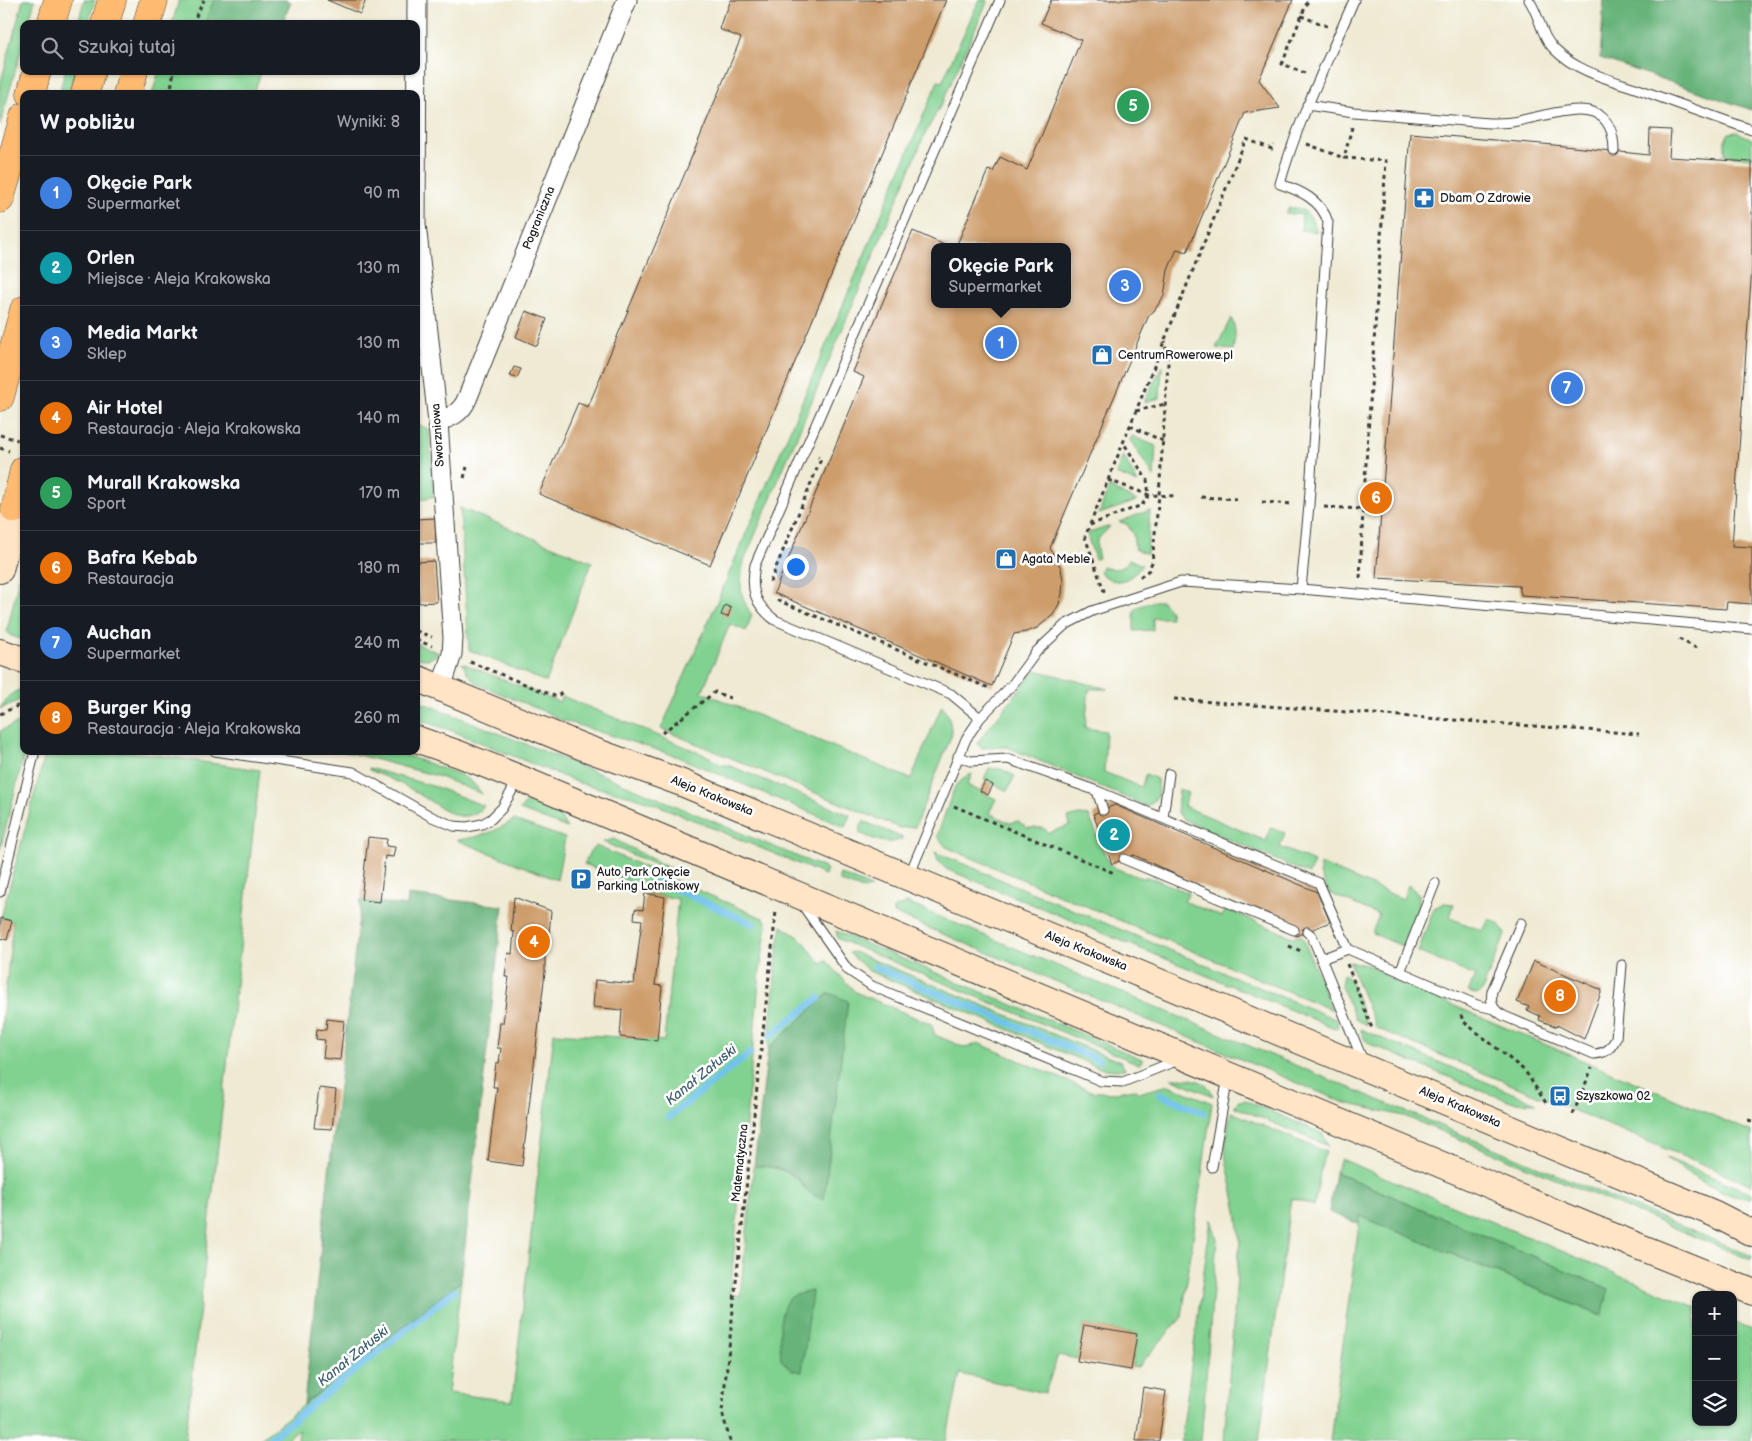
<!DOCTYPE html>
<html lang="pl">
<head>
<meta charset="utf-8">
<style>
	body { margin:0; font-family:"Balsamiq Sans",sans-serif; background:#242831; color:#f1f3f6 }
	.controls { position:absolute; right:15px; bottom:15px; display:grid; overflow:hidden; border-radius:10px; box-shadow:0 1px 4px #0004 }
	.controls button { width:45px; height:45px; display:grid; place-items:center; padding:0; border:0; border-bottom:1px solid #363941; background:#171b24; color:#f1f3f6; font:25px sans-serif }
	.you { position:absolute; left:795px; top:566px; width:18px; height:18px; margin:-12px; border:4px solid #fff; border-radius:50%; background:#1a73e8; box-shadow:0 0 0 8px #1a73e833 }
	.badge { display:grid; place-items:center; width:32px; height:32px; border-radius:50%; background:#b45309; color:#fff; font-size:16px; font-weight:700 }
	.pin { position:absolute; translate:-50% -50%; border:2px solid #fff; box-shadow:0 1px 5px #0006 }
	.popup { position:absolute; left:931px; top:243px; width:140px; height:65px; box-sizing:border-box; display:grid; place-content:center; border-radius:10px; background:#171b24; filter:drop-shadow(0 1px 4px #0005); font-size:16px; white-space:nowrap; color:#9ea1a6 }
	.popup b { font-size:19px; color:#f1f3f6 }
	.popup::after { content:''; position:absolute; left:50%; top:100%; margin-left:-10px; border:10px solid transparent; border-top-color:#171b24 }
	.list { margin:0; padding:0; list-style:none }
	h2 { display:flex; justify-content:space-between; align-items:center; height:65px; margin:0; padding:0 20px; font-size:21px }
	h2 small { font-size:16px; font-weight:400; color:#9ea1a6 }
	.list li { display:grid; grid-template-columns:32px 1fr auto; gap:15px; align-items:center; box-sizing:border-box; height:75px; padding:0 20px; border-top:1px solid #363941 }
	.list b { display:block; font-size:19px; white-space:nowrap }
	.list p { margin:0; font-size:16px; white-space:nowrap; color:#9ea1a6 }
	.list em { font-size:16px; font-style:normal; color:#9ea1a6 }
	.icon { flex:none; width:28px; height:28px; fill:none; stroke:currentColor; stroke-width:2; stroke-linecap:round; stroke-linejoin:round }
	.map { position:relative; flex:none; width:1752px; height:1441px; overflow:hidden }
	.search { position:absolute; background:#171b24; box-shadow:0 1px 4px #0004; left:20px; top:20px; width:400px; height:55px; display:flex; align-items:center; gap:12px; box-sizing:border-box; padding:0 18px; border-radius:10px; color:#9ea1a6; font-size:19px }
	.panel { position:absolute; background:#171b24; box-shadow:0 1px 4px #0004; left:20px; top:90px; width:400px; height:665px; border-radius:10px }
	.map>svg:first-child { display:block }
	.green { fill:#81d190; stroke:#4e7656 }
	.forest { fill:#68b37a; stroke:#42684b }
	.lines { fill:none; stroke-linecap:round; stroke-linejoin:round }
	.stream { stroke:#70c2ec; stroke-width:7 }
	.building { fill:#cd9d6c }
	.lane-casing { stroke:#3c3b37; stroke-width:11 }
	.street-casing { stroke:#3c3b37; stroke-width:21 }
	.secondary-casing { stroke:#3c3b37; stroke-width:28 }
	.highway-casing { stroke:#3c3b37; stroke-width:29 }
	.path { stroke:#3c3b37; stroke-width:3; stroke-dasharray:4 4; stroke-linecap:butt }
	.lane { stroke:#fff; stroke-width:9 }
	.street { stroke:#fff; stroke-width:19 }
	.secondary { stroke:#ffe4c6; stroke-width:26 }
	.highway { stroke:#ffbb71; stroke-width:28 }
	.labels { text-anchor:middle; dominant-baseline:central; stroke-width:5; stroke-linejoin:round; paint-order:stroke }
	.poi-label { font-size:12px; fill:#1c1c1c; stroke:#fff; text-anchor:start }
	.street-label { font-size:12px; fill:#1c1c1c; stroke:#fff }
	.water-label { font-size:14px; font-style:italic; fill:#3e5e6f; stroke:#fff }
</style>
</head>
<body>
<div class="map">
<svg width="1752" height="1441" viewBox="0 0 1752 1441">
	<rect width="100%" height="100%" fill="#fff"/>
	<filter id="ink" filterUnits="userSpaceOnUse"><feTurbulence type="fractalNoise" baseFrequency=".02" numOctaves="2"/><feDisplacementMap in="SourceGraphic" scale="10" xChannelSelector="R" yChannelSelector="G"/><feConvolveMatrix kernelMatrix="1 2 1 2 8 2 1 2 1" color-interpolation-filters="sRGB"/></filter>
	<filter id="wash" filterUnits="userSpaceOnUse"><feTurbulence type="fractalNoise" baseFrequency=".0096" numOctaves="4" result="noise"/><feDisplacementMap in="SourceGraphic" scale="20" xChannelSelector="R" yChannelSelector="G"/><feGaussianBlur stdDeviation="1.12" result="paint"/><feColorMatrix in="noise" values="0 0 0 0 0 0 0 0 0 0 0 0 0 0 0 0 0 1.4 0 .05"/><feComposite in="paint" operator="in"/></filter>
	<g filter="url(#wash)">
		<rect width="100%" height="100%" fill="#efead3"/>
		<path class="green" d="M23,0H35L28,24H24V39L0,125V85Z
			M84,0H95L88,24H78Z
			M179,0H214L207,17L209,24H172Z
			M979,0H988L943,101L926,132L744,561C740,584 738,595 752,615L746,631L730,624L702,692L911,779L942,705L949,717L952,734L915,827L900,828L661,729L713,611L938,81L942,82Z
			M65,71H75L69,94H59Z
			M159,71H262L253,94H152Z
			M1737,132L1752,139V158L1725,155V140L1729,133Z
			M1289,208C1305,206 1313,218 1317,232L1301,230L1302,215L1285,213Z
			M1231,318C1237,329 1235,338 1233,350L1216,348Z
			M1162,366L1160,398L1144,402Z
			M416,424L429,429L434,496L416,501Z
			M1132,436L1156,446L1154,477L1130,440Z
			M1123,455L1138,483L1116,474Z
			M1109,487L1137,501L1099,514Z
			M460,508L592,562L546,682L469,650Z
			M1150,510L1147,554L1135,549L1133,534L1127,524L1119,522Z
			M1110,526C1099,541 1093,536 1099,558L1095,559L1088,538L1089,533Z
			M24,557V640L11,636L7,631Z
			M1129,559L1142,565C1130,581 1116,588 1100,572L1102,566C1111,571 1125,570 1129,559Z
			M1154,601H1162L1170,611L1171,618H1153V630L1134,631V612L1137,607Z
			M416,643L439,653C432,659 425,661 416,657Z
			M462,663L559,702L562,696L710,757C715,763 720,765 728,765L850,815L845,827L673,755L555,718L553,715L477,684L467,673Z
			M1035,670L1108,689H1089L1085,728L1106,731L1104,772L1141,787L1146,774L1157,779L1158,795L1152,803L1146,806L1007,747L982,748L977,744L980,739Z
			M24,689V698L0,709C6,699 11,691 24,689Z
			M416,700L598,773L827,869L825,875L655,804L635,797L579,783L455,732L416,719Z
			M24,720V751H25L0,850V731Z
			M46,751H126L260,770L185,1441H0V1041L13,922L1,918Z
			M344,751L396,752L459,774L471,781L480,791L482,794L437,776Z
			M369,768L436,787L484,806C478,813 469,817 460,816C446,813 434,803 422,796C405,785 387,777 369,770Z
			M989,768L1001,769L1015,776L1007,791L984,779Z
			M972,774L967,785L996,799L989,813L1010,823L1018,821L1027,828H1044L1049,833L1070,825L1068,818L1079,815L1089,816L1110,866L1138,877L1155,879L1189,893L1184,901L1222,917L1226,909L1293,937L1302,936L1332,1010L946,847L937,836L955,786L967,776Z
			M1179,789L1188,793L1184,806L1266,841L1271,828L1285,833L1280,847L1314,862L1309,874L1184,820L1177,812Z
			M526,802H530L559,815L567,828L520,810Z
			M514,820L565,838L557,880L457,840C481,837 494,832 514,820Z
			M863,821L903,838C888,847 874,839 859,833Z
			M614,839L684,876L683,877L603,842Z
			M596,846L765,919L767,925L760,971L730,1294L740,1296L754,1166C775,1166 794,1171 805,1189L829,993L768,1049L778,946L782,926C791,932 799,936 806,944C811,951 815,958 822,963L826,960L855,992L931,1024L935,1035L966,1048L978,1043L1091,1091L1109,1093L1135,1089L1138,1093L1169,1085L1212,1103L1182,1317L1137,1368L1132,1367L1137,1334L1084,1325L1078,1359L1058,1355L1045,1393L960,1374L946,1441H298L299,1429L284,1441H258L461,1281L448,1393L512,1401L554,1033L620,1037L664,1041L678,899L647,893V889L584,864L590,851Z
			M935,852L1335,1019L1338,1023L1337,1029L946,869L938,861Z
			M1320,864L1403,899L1408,885L1419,894V906L1402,946L1372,933L1379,915L1329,893L1320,874Z
			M840,874L871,887L872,888C861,891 849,885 838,880Z
			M907,903L1752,1256L1751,1260L1404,1116L1345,1103L893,913V909Z
			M1444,903L1454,904L1450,918L1483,931L1489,919C1498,922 1502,926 1505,935L1482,991L1478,995L1468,992L1475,976L1418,952L1434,908Z
			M836,931L1142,1059V1063L1139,1064L838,939Z
			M854,952L1121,1062L1125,1069L1114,1070L1100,1068L869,971L849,953Z
			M1349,962L1373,966L1391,979L1752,1132V1185L1376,1028Z
			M1343,974L1351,981L1367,1025L1356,1020L1341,986Z
			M1360,1029L1536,1103L1514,1102L1487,1093L1372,1045L1365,1040Z
			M1171,1078C1186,1078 1209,1078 1213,1096Z
			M1245,1100L1323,1134L1328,1146L1233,1106L1239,1101Z
			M1231,1112L1326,1152L1322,1162L1314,1206L1291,1198L1259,1441H1224L1240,1239L1237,1211L1226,1159L1225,1143Z
			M1666,1158L1752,1193V1198C1724,1200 1688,1173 1666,1158Z
			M1341,1159L1696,1307V1422H1733V1322L1752,1330V1441H1330L1360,1216L1601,1316L1609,1289L1335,1172Z
			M1211,1219L1217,1239L1201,1441H1181Z"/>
		<path class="forest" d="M214,0H287L291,2L282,24H209L206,18Z
			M1604,0H1752V110L1600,58Z
			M408,895L503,906L461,1281L304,1404L328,1180L361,900L407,906Z
			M829,993L848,1001L824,1199C808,1195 809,1191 799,1180C788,1168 770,1166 754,1166L768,1049Z
			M1335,1172L1609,1289L1602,1316L1360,1216L1359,1224L1329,1212Z
			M812,1291V1292L802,1372L792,1370L781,1360C780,1344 777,1315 787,1301C792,1294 804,1293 812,1291Z"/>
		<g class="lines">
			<path class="stream" d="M658,881L753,924
				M875,967L1099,1060
				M770,1036L819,998
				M1160,1094L1204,1113
				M669,1117L750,1053
				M267,1441L454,1291"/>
		</g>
		<g id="blocks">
			<path class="building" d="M327,0H366L360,14Z
				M731,0H946L908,91V94H907L710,565L539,494L578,403L588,407L741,38L719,29L724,14L725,15Z
				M1051,0H1293L1259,80L1280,108L1245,113L1187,252L1177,249L1168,270L1164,296L1154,311L1149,315L1050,548L1061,568L1063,581L1062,594L1059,604L1053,615L1037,628L1026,632L1014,634L992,686L774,593L864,377L853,372L913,231L949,247H935V304H1067V247H956L988,170L993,172L1000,157L1027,170L1081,40L1041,23Z
				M1650,129L1671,130L1669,157L1752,162V267L1732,546L1752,547V604L1727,602L1726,609L1521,595L1519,586L1376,578L1410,133L1554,145L1649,155Z
				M526,311L547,319L537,346L516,337Z
				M514,367L521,369L517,378L510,376Z
				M435,518L436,543H416V519Z
				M434,561L437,602L419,603L416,562Z
				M725,605L731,608L728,617L721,615Z
				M985,781L993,785L988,795L980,791Z
				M1115,805L1317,892L1330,922L1296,936L1291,924L1185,879L1134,855L1112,864L1093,814Z
				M368,837L387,839L386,846L395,847L393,857L385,856L380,902L361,900Z
				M645,893L665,897L655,985L662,986L657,1041L620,1037L622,1010L593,1007L595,980L634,984L642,920L634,919L635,909L643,910Z
				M514,897L551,911L549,935L545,949V972L522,1166L488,1161L497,1087H493L496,1063H499L501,1048H497L500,1023H503L509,977H505L508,953L512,954L514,932L511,931Z
				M1,918L12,921L7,940L0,938Z
				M1534,961L1602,990L1584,1039L1557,1025V1027L1539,1020L1540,1016L1527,1010L1529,1007L1517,1002Z
				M327,1019L344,1021L340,1060L323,1058L325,1040L316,1039L317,1029L326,1030Z
				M319,1088L336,1090L332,1129L314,1128Z
				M1084,1325L1137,1334L1131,1370L1077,1361Z
				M1143,1387L1166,1391L1159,1441H1136Z"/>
		</g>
	</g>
	<g filter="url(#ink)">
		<use href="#blocks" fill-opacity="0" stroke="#3c3b37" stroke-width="1"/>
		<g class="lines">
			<g class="lane-casing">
				<path id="lane" d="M1529,0C1540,16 1541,37 1555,50C1577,72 1612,80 1641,90C1678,104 1715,117 1752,130
					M1307,105L1354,112L1489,123C1496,123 1504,123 1512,122C1534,119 1572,105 1593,112C1610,118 1614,136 1614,151
					M1301,589L1309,505L1328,222C1321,200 1301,191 1280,184C1298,119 1328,61 1354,0
					M980,718L951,694L775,620C755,605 750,590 755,565L1000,0
					M215,751L353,772L432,817L454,826L467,827L482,824L491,819L502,808L518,780
					M958,756L970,761L1008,759L1097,791L1319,883L1348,949L1321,959
					M1097,791L1103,810
					M1163,818L1169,774
					M1124,859L1294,930
					M909,876L966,739L980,718L1012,685L1037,651L1065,625L1092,611L1181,582L1301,589L1752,629
					M0,892L35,751
					M801,903L848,970L872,986L1101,1081L1123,1082L1178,1060
					M1521,923L1492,991C1490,1004 1493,1010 1504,1016L1594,1054C1606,1053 1611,1049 1616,1038L1622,965
					M1307,932L1312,936L1363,1061
					M1348,949L1477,1005L1494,1009
					M1400,972L1435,883
					M1212,1167L1228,1077"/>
			</g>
			<g class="street-casing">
				<path id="street" d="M417,0L416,224L438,422L453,638L452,654L441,688
					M438,422C451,417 461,413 467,399L627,0"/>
			</g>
			<g class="secondary-casing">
				<path id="secondary" d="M0,570L15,509
					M0,652L24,660
					M416,678L583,747L682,783L1715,1214L1752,1233
					M416,739L459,754L519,778L1590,1227L1752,1292"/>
			</g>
			<g class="highway-casing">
				<path id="highway" d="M51,24L58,0
					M105,24L112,0
					M147,24L154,0
					M31,94L37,71
					M85,94L91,71
					M127,94L134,71
					M0,199L24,117
					M0,397L24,310
					M15,509L24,470"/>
			</g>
			<path class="path" d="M1301,16L1327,26
				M192,24L204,0
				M1305,73L1282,64L1308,0
				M170,94L174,71
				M1352,127L1344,158L1386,161L1363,509L1360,580
				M1307,144L1344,158
				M1136,411L1165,404
				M1130,426L1163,441
				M0,435L18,440
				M0,448L9,451
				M464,478L467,467
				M1108,480L1149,495L1177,496
				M1201,497L1239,499
				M1262,502L1294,504
				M1324,507L1363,509
				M1090,525L1142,505L1149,495L1147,480L1123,442
				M1140,577L1149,570L1152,562L1159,495L1168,364L1165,341
				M770,582L821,459L818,457
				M1103,592L1104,591L1085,537L1246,139L1272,149L1274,145
				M777,600L989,688
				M416,631L432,637
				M1679,639L1696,648
				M416,640L432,646
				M470,662L557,697L562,692
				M1174,699L1639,734
				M0,714L24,703
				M662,733L715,692L730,698
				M954,806L1114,873
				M1289,946L1301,951
				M1347,964L1373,1031
				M1461,1015L1463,1021L1525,1071L1546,1103
				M1573,1114L1592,1068
				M1748,1120L1752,1121
				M730,1441L722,1412L776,911"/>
			<use href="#lane" class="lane"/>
			<use href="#street" class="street"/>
			<use href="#secondary" class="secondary"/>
			<use href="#highway" class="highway"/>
		</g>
	</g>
	<defs>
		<g id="pharmacy-square" transform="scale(1.125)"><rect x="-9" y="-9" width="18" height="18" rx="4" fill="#1f6fb2" stroke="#fff"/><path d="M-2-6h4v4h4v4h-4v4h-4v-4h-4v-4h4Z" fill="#fff"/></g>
		<g id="shop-square" transform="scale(1.125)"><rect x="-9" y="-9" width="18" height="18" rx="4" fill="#1f6fb2" stroke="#fff"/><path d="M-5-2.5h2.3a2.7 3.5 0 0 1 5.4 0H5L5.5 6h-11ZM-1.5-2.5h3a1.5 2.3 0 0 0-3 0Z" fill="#fff"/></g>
		<g id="parking-square" transform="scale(1.125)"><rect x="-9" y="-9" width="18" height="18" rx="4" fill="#1f6fb2" stroke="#fff"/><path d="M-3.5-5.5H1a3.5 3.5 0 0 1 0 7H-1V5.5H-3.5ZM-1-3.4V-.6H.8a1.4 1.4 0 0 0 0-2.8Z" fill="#fff"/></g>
		<g id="bus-square" transform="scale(1.125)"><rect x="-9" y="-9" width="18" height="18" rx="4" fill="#1f6fb2" stroke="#fff"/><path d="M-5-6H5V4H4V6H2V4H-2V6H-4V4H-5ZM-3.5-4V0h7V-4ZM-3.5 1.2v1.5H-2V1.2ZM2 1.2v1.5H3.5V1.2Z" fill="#fff"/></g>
	</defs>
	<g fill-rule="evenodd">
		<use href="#pharmacy-square" x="1424" y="198"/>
		<use href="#shop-square" x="1102" y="355"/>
		<use href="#shop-square" x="1006" y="559"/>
		<use href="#parking-square" x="581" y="879"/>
		<use href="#bus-square" x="1560" y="1096"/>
	</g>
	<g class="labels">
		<g class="poi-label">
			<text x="1440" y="198">Dbam O Zdrowie</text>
			<text x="1118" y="355">CentrumRowerowe.pl</text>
			<text x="1022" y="559">Agata Meble</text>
			<text x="597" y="872">Auto Park Okęcie<tspan x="597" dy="14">Parking Lotniskowy</tspan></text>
			<text x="1576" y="1096">Szyszkowa 02</text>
		</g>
		<g class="street-label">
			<text transform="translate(539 218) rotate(-68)">Pograniczna</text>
			<text transform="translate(438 435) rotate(-94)">Sworzniowa</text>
			<text transform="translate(712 796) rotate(22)">Aleja Krakowska</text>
			<text transform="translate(1086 951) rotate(22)">Aleja Krakowska</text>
			<text transform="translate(1460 1107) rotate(23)">Aleja Krakowska</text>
			<text transform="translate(740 1163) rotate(-84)">Matematyczna</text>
		</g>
		<g class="water-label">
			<text transform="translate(701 1075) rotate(-39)">Kanał Załuski</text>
			<text transform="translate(353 1356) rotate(-39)">Kanał Załuski</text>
		</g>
	</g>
</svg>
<div class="controls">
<button>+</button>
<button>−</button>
<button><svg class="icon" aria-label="layers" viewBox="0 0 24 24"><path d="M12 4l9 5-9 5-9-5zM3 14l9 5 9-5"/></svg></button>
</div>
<div class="you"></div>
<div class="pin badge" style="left:1001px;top:343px;background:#3f7fe0">1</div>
<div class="popup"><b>Okęcie Park</b>Supermarket</div>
<div class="pin badge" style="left:1114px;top:835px;background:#0f9aa8">2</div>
<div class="pin badge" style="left:1125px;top:286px;background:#3f7fe0">3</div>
<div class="pin badge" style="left:534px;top:942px;background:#e8710a">4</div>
<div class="pin badge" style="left:1133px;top:106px;background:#2e9e5b">5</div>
<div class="pin badge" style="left:1376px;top:498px;background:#e8710a">6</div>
<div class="pin badge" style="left:1567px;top:388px;background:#3f7fe0">7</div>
<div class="pin badge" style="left:1560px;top:996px;background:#e8710a">8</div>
<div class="search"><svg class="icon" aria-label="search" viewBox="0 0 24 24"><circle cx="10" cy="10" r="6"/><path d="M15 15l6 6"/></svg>Szukaj tutaj</div>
<section class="panel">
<h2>W pobliżu<small>Wyniki: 8</small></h2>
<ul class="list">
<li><span class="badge" style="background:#3f7fe0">1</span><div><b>Okęcie Park</b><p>Supermarket</p></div><em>90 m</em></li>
<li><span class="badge" style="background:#0f9aa8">2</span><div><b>Orlen</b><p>Miejsce · Aleja Krakowska</p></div><em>130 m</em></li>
<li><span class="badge" style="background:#3f7fe0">3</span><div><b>Media Markt</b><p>Sklep</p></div><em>130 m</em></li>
<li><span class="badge" style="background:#e8710a">4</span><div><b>Air Hotel</b><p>Restauracja · Aleja Krakowska</p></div><em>140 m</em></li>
<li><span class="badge" style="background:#2e9e5b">5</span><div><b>Murall Krakowska</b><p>Sport</p></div><em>170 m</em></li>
<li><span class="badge" style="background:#e8710a">6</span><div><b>Bafra Kebab</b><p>Restauracja</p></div><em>180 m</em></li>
<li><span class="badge" style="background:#3f7fe0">7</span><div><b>Auchan</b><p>Supermarket</p></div><em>240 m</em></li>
<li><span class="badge" style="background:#e8710a">8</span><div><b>Burger King</b><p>Restauracja · Aleja Krakowska</p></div><em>260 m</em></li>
</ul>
</section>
</div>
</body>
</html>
